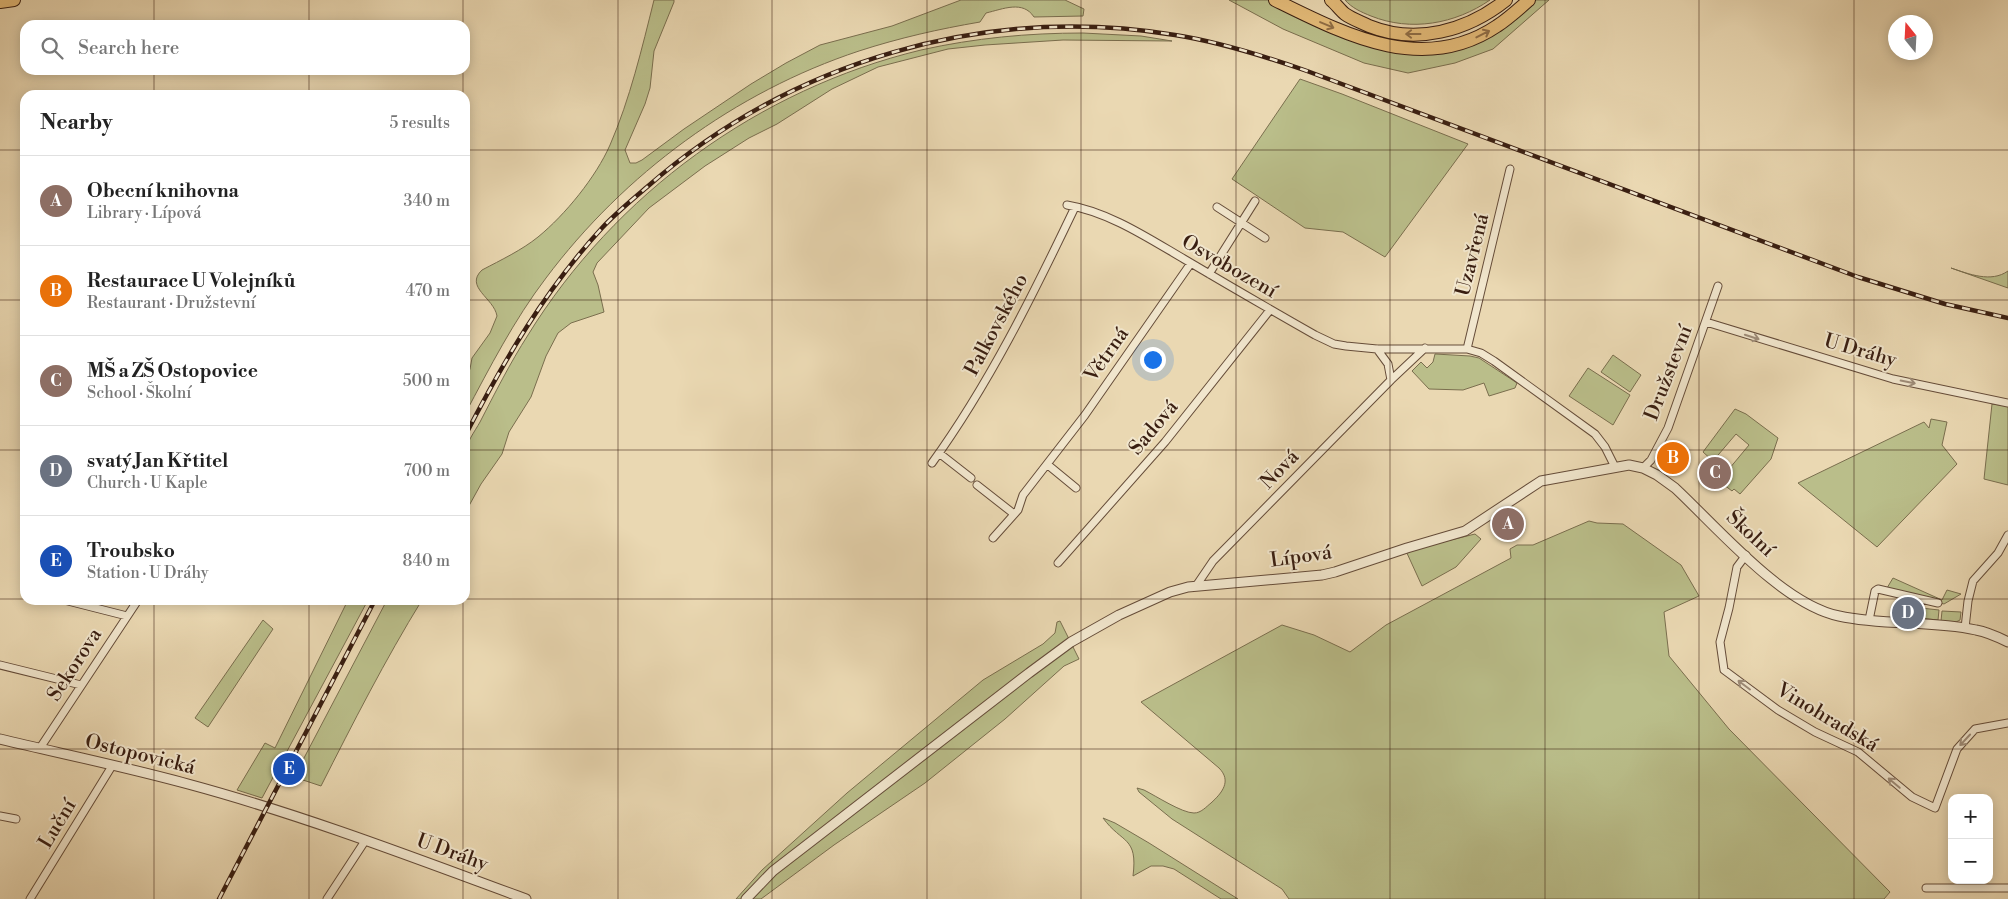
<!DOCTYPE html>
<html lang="en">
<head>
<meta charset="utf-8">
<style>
	body { margin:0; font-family:"Libre Bodoni",serif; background:#f6f6f6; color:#222 }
	.controls { position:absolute; right:15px; bottom:15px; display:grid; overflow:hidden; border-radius:10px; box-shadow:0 2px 12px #0003 }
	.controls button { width:45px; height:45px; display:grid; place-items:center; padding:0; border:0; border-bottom:1px solid #e0e0e0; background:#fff; color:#222; font:25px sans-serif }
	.compass { position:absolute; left:1888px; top:15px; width:45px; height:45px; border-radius:50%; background:#fff; box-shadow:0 2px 12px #0003; rotate:342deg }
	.you { position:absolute; left:1152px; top:359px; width:18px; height:18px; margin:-12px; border:4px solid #fff; border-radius:50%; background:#1a73e8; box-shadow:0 0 0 8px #1a73e833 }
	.badge { display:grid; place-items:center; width:32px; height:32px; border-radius:50%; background:#8f2418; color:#fff; font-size:16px; font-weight:700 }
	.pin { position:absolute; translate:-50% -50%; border:2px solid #fff; box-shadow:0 1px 5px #0006 }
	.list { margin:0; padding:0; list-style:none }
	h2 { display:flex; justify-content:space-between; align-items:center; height:65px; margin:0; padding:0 20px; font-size:21px }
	h2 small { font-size:16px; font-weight:400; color:#767676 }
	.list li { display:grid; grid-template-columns:32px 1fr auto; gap:15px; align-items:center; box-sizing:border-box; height:90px; padding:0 20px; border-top:1px solid #e0e0e0 }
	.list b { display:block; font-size:19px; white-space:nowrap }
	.list p { margin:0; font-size:16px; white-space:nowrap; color:#767676 }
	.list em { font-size:16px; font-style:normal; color:#767676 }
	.icon { flex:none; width:28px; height:28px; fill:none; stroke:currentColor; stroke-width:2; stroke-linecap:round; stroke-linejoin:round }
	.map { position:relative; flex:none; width:2008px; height:899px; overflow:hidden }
	.search { position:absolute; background:#fff; box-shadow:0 2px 12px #0003; left:20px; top:20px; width:450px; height:55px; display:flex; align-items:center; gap:12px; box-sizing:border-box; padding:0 18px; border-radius:15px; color:#767676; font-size:19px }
	.panel { position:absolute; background:#fff; box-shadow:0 2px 12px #0003; left:20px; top:90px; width:450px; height:515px; border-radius:15px }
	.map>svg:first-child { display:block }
	.green { fill:#babe8a; stroke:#7a6e4e }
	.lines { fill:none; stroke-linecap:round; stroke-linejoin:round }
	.minor-casing { stroke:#654c39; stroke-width:9 }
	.tertiary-casing { stroke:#654c39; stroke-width:11 }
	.motorway-casing { stroke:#391e11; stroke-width:14 }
	.minor { stroke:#f1e6cd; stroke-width:7 }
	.tertiary { stroke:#f1e6cd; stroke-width:9 }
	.motorway { stroke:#e5bc79; stroke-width:12 }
	.rail-casing { stroke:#391e11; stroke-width:4.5 }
	.rail { stroke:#f1e6cd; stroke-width:2.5; stroke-dasharray:8; stroke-linecap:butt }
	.oneway { stroke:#8f6d45 }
	.oneway2 { stroke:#9e8c78 }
	.grid { fill:none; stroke:#391e11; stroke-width:1; stroke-opacity:0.55 }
	.labels { text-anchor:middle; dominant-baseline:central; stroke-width:4; stroke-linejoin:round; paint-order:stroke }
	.street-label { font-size:20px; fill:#391e11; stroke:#f1e6cd }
</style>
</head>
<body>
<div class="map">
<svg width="2008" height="899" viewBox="0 0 2008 899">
	<rect width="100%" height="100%" fill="#ead8b2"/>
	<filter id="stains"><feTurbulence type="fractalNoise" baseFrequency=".004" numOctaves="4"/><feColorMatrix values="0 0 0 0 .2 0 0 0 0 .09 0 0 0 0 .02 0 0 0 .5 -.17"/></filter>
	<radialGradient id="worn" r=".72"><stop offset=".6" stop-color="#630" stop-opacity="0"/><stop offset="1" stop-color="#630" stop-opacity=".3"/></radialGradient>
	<path class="green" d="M654,0H674V2L654,51L650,88L645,104L625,150L630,163H636L642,160L684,129L751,84L786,63L820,45L892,26L961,0H1065L1084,9L1083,16L1034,17C1023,0 1003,9 986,13L980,22C939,29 899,38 859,51C735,92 624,174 546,278C514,320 490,367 465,414V379L470,369L472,358L490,333L497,316C494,298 464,287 482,270C501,260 522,250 538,237C565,215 596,177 610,145C630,99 642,48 654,0Z
		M1229,0H1275L1390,46L1463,43L1529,0H1549L1493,49L1455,63L1408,73L1364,63L1283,29Z
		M1345,0H1490C1455,24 1411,32 1371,16C1361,12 1352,8 1345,0Z
		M1083,33L1141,36L1172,41L1063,40L985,45L948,49L878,67L832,89L777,124L749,138L705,166L649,208L597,263L593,272L598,285L604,312L571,323L558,333L546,356L531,397L509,432L502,454L481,484L465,513C465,493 462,472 465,453C466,443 475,431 480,422C495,393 510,363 528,335C615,194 759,89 921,50C975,38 1028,33 1083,33Z
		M1300,79L1342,94L1468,144L1385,257L1343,232L1305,228L1232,179Z
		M1951,268C1969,274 1991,283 2008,271V288Z
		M1435,354L1470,356L1479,358L1517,383L1515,388L1489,396L1484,383L1463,390L1429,389L1412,371L1421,362L1427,368L1433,362Z
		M1613,355L1641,375L1630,392L1601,372Z
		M1588,368L1630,395L1613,425L1569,396Z
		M1992,404L2008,406V485L1984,479Z
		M1735,409L1746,414L1778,438L1771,459L1740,494L1734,489L1732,491L1719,481L1749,445L1736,434L1713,461L1703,452Z
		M1931,419L1947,422L1942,445L1957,464L1877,547L1798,483L1924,422L1929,428Z
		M1589,521L1597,523L1623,524L1681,565L1699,596L1664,612L1669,656L1729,729L1890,892L1884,899H1289L1282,889L1172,819L1139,792L1137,788L1144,790C1156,796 1182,813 1194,813C1201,813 1206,807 1211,803C1222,793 1232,781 1219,768L1141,702L1282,625L1314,635L1350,652L1386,625L1511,558L1510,549L1517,545H1533Z
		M1475,534L1481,539L1456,567L1422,586L1406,551Z
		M1893,578L1942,600L1947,590L1961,594L1944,604L1887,588Z
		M348,600H368L262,798L237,790L265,743L275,748Z
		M387,600H422C385,660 353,723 321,786L294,777Z
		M1921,608L1939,610L1938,620L1920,618Z
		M1942,611L1961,612L1960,620L1956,622L1941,621Z
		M263,620L273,629L208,727L195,718Z
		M1060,621L1079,659L1064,666L1005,719L925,783L834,845L761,899H736L762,870L847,793L983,680L1043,644L1055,633L1057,622Z
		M1103,818L1115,823L1149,843L1238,899H1221L1174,869L1163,866H1151L1133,876C1138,836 1122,844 1103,818Z"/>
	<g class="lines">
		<g class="minor-casing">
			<path id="minor" d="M1067,205C1109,212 1148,238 1184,259C1228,285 1271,310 1315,335L1334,344L1346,346L1377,349H1467L1481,353L1494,361L1595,434L1605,447L1615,467
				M1217,207L1265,238
				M1209,274L1255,201
				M1706,322L1893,379L2008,403
				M1377,349L1388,364L1391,380
				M1467,349L1510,169
				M939,453L971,478
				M932,463C989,384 1033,295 1075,207
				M1048,465L1076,488
				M1643,468L1651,460L1668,428L1718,286
				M977,485L1014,514
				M993,538L1018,510L1023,495L1085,415L1191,263
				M1746,555L1737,567L1729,608L1720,642L1724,670L1778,710L1815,732L1858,752L1912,797L1935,808L1957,749L1975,729L2008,723
				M1058,563L1165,442L1270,310
				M25,584V590
				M1196,586L1213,561L1391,380L1425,348
				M64,600L127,616
				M1869,620L1875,591L1878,589L1938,603
				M1918,620L1920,599
				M1965,628L1968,601L1973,581L1998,553L2008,535
				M0,665L81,685
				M40,748L138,600
				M0,816L16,819
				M1926,888H2008
				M30,899L112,766
				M327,899L365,841"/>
		</g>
		<g class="tertiary-casing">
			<path id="tertiary" d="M0,739C63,754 126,767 188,784C303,815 415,858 526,899
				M746,899L773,871L1029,673L1071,642L1119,615L1170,592L1188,587L1322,575L1335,572L1407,548L1465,531L1541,481L1629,465L1643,468L1657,475L1675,488C1718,528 1782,604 1839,616C1884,626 1931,620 1976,630C1987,632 1998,637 2008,642"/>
		</g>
		<g class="motorway-casing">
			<path id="motorway" d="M1275,0C1344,34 1423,76 1497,26C1508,19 1519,9 1529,0
				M1331,0C1336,4 1340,10 1345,14C1352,19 1361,22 1369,26C1416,45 1467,31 1506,0
				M0,2L14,0"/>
		</g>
		<use href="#minor" class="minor"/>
		<use href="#tertiary" class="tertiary"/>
		<use href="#motorway" class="motorway"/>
		<g class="rail-casing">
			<path id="rail" d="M465,436C503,362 545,290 602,228C616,213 632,200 647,187C791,61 985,4 1175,35C1220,42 1264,56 1307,71L1858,277L1945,304L2008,318
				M219,899L375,600"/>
		</g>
		<use href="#rail" class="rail"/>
	</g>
	<defs><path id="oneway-shaft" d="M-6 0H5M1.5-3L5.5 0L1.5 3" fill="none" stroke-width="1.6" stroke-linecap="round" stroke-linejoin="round" transform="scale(1.25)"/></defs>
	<g class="oneway">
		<use href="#oneway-shaft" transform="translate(1327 25) rotate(23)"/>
		<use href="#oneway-shaft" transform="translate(1413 34) rotate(180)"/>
		<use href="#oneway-shaft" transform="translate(1483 34) rotate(-27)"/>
	</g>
	<g class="oneway2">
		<use href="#oneway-shaft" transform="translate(1752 337) rotate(18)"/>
		<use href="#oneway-shaft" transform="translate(1908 382) rotate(11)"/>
		<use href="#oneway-shaft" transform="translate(1744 685) rotate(-143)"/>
		<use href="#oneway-shaft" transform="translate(1965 740) rotate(133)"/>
		<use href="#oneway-shaft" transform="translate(1894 783) rotate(-140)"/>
	</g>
	<path class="grid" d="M154,0V25M309,0V25M463,0V25M618,0V899M772,0V899M927,0V899M1081,0V899M1236,0V899M1390,0V899M1545,0V899M1699,0V899M1854,0V899M154,70V95M309,70V95M463,70V95M0,150H25M465,150H2008M0,300H25M465,300H2008M0,450H25M465,450H2008M0,599H25M465,599H2008M154,600V899M309,600V899M463,600V899M0,749H2008"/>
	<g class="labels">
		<g class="street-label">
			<text transform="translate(1473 255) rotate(-76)">Uzavřená</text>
			<text transform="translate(1229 267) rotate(30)">Osvobození</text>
			<text transform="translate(997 325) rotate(-62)">Palkovského</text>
			<text transform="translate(1860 351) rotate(16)">U Dráhy</text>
			<text transform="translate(1107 355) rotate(-55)">Větrná</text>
			<text transform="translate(1669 373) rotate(-69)">Družstevní</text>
			<text transform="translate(1154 428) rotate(-50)">Sadová</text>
			<text transform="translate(1280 470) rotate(-46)">Nová</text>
			<text transform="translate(1750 534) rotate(43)">Školní</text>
			<text transform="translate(1301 557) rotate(-8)">Lípová</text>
			<text transform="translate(75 665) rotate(-57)">Sekorova</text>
			<text transform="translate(1827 718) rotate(31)">Vinohradská</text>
			<text transform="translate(140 755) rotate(14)">Ostopovická</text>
			<text transform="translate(58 824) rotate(-59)">Luční</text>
			<text transform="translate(452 853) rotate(20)">U Dráhy</text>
		</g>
	</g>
	<rect width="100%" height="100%" filter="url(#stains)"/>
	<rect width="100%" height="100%" fill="url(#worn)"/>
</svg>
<div class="controls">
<button>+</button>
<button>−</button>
</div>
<svg class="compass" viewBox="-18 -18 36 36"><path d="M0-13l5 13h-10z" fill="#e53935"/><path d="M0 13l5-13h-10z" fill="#767676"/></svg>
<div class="you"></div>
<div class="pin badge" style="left:1508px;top:524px;background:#8d6e63">A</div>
<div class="pin badge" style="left:1673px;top:458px;background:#e8710a">B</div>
<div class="pin badge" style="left:1715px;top:473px;background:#8d6e63">C</div>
<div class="pin badge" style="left:1908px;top:613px;background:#6b7280">D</div>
<div class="pin badge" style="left:289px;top:769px;background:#1a4fb4">E</div>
<div class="search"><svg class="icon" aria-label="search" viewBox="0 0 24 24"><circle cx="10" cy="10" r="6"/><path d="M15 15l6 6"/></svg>Search here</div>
<section class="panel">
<h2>Nearby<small>5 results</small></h2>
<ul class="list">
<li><span class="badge" style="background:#8d6e63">A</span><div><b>Obecní knihovna</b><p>Library · Lípová</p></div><em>340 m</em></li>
<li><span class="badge" style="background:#e8710a">B</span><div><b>Restaurace U Volejníků</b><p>Restaurant · Družstevní</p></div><em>470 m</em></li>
<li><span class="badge" style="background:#8d6e63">C</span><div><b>MŠ a ZŠ Ostopovice</b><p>School · Školní</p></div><em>500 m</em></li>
<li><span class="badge" style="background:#6b7280">D</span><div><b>svatý Jan Křtitel</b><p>Church · U Kaple</p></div><em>700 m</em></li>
<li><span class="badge" style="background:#1a4fb4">E</span><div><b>Troubsko</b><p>Station · U Dráhy</p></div><em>840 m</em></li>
</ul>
</section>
</div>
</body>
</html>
